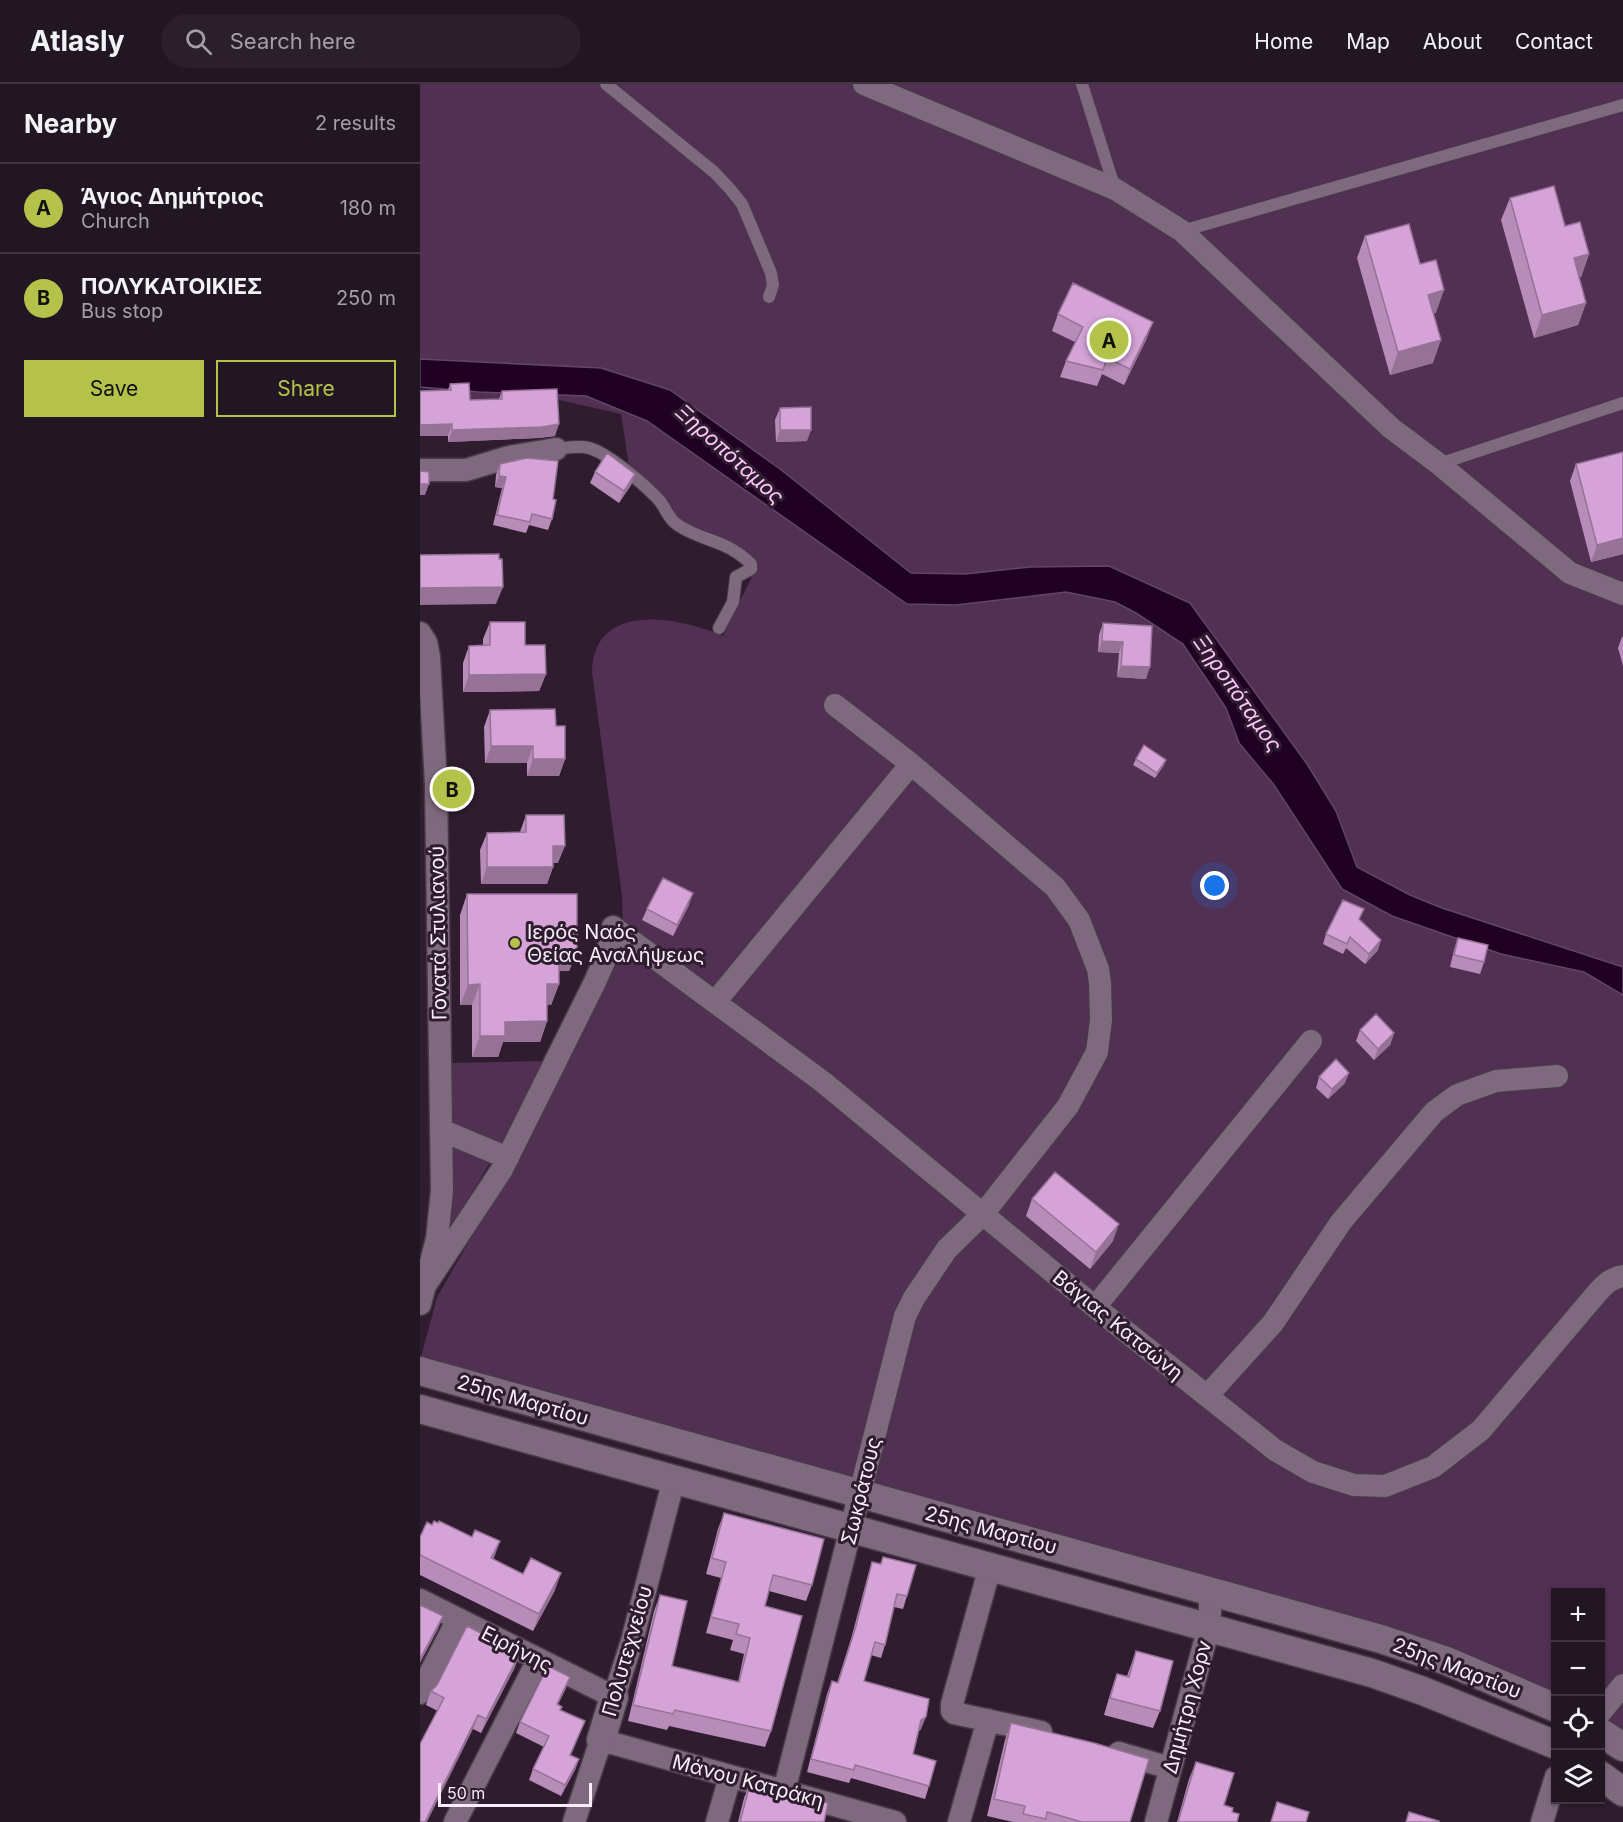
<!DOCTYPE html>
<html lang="en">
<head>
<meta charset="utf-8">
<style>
	body { margin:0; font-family:Inter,sans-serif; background:#2b1f2b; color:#f1f3f6 }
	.controls { position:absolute; right:18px; bottom:18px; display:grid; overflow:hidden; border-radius:0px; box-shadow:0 2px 4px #0004 }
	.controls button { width:54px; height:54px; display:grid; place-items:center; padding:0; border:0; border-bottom:2px solid #403541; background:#231623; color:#f1f3f6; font:30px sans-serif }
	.scale { position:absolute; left:18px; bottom:15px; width:154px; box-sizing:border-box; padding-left:6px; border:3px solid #f9edf9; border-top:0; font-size:16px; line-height:21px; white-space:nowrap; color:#f9edf9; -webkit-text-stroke:4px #2f1d2f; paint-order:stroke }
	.you { position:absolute; left:795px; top:802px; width:21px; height:21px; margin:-15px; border:4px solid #fff; border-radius:50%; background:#1a73e8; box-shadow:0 0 0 9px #1a73e833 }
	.badge { display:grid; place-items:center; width:39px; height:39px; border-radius:50%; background:#b4c24a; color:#111; font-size:20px; font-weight:700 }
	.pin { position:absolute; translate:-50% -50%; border:3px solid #fff; box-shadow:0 2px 6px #0006 }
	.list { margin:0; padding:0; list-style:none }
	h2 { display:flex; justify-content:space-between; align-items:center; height:78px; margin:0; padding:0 24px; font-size:26px }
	h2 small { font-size:20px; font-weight:400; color:#a39fa6 }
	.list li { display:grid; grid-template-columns:39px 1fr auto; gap:18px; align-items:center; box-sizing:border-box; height:90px; padding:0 24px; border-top:2px solid #403541 }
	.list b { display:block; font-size:22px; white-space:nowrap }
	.list p { margin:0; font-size:20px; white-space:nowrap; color:#a39fa6 }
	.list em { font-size:20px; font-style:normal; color:#a39fa6 }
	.actions { display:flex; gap:12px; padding:18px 24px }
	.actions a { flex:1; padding:14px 0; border:2px solid #b4c24a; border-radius:0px; text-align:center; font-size:21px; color:#b4c24a }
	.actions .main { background:#b4c24a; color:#111 }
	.icon { flex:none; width:33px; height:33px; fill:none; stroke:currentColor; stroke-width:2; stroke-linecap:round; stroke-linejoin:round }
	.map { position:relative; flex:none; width:1203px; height:1738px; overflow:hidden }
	header { display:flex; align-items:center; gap:36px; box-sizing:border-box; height:84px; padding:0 30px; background:#231623; border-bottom:2px solid #403541 }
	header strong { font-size:28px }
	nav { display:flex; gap:33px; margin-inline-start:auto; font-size:21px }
	.search { width:420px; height:54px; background:#2b1f2b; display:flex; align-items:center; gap:15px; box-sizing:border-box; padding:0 21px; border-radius:33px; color:#a39fa6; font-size:22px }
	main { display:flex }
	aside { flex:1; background:#231623 }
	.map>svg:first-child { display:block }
	.green { fill:#513053 }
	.water { fill:#200023; stroke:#614763; stroke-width:1.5 }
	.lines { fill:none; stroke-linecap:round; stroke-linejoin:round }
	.service-casing { stroke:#483a49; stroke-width:14 }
	.minor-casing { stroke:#483a49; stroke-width:25 }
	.tertiary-casing { stroke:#483a49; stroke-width:31 }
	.service { stroke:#7f697f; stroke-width:12 }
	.minor { stroke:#7f697f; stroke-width:22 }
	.tertiary { stroke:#7f697f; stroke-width:28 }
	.wall { fill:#b78cb9 }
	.shaded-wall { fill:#957296 }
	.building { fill:#d5a3d7; stroke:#957296; stroke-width:1.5 }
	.poi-dot { fill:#b4c24a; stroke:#2f1d2f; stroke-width:2 }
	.labels { text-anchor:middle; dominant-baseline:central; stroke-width:6; stroke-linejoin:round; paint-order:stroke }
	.poi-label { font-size:20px; fill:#f9edf9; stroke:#2f1d2f; text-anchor:start }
	.street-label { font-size:20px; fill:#f9edf9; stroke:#2f1d2f }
	.water-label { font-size:21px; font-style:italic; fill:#fcc5fe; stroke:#2f1d2f }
</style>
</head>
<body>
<header>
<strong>Atlasly</strong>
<div class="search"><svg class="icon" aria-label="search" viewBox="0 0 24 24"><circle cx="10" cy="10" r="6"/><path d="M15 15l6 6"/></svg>Search here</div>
<nav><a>Home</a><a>Map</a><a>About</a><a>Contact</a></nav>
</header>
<main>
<aside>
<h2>Nearby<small>2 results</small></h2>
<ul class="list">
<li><span class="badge">A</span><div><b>Άγιος Δημήτριος</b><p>Church</p></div><em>180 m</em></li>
<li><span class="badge">B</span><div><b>ΠΟΛΥΚΑΤΟΙΚΙΕΣ</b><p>Bus stop</p></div><em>250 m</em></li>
</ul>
<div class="actions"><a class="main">Save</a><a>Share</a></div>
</aside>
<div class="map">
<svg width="1203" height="1738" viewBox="0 0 1203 1738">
	<rect width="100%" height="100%" fill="#2f1d2f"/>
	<path class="green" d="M0,0H1203V1648L1181,1632L1180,1508H1136L1135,1609L1087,1587L1006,1556L1,1273L17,1213L95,1078L203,844L202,812L172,588C173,517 258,532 303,552L338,480L310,458L258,437L209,382L201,330L135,315L48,317L47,309L0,304Z
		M130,977L28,1149L31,979Z"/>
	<path class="water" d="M0,275L181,284L250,306L360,385L491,489L545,490L610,483L689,482L770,519L887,680L916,727L937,783L990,811L1022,824L1203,883V911L1164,888L1081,870L972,832L922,805L854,701L819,659L806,624L763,560L716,529L695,518L646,508L536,521L487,520L227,337L166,312L59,308L0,303Z"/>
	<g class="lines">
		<g class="service-casing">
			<path id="service" d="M186,0L294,88L310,105L322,120L351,189L353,201L349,213
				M662,0L695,105
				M762,147L1203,21
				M136,365C146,364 159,361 169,364C188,369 225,401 239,416C246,424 248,435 258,441C283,458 306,455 331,480V485L316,493L313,518L299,544
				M1019,380L1203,319"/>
		</g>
		<g class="minor-casing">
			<path id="minor" d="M444,0L695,105L762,147L971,344L1019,380L1150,489L1203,510
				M0,386H46L89,373L136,365
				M0,549L6,558L9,573L16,700L22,1107L17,1155L0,1220
				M296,917L491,680
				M21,1046L88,1074
				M6,1200L81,1087L174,900L187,871L193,843L403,998L675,1223L855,1366L893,1388L934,1401L965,1402L1013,1383L1061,1346L1177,1209C1185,1200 1191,1194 1203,1192
				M675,1223L891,957
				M787,1312L853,1239L921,1138L1014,1028L1037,1011L1076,997L1137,992
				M570,1483L532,1620V1627L534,1629L621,1648
				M0,1516L194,1613L212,1557L254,1395
				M0,1609L38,1535
				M1180,1629L1203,1601
				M699,1669L750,1684
				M364,1707L485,1232L494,1214L527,1165L563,1130L648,1022L677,968L681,936L680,899L678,885L659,836L635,803L491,680L415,621
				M35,1738L118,1576
				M154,1738L181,1656L475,1738
				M297,1738L310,1693
				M539,1738L568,1636
				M736,1738L787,1550L790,1529V1507
				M1122,1738L1136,1693"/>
		</g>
		<g class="tertiary-casing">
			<path id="tertiary" d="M0,1287L961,1555L1027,1577L1136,1624
				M0,1325L952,1589L1003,1607L1136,1661
				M1180,1648L1203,1663
				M181,1656L194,1613
				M1180,1691L1203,1708"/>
		</g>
		<use href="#service" class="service"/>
		<use href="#minor" class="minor"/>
		<use href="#tertiary" class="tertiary"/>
	</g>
	<path class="wall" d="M1090,114L1169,170L1161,193H1159L1166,219L1158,241L1114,254L1081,136Z
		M945,152L1000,180L1016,229H1014L1013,279L970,291L937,174Z
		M638,230L727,254L704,301L682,290L677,302L640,293L646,277L655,258L632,247Z
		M30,300L50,316L79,315L82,307L135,352L118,354L28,358V352H0V307L28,306Z
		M360,324L387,357L356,358L355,336Z
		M80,380L133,415L132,435L128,446L109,441L106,449L73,441L82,404L75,403L76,391Z
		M1156,380L1203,470L1171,478L1150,397Z
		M175,388L215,390L211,401L199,419L170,399Z
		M70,538L105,561L126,590L119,607L43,608V579L49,562L63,561V555Z
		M683,539L732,542L726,595L697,593L699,569L678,568L679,551Z
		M1202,553H1203V582L1198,564Z
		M70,626L136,642L145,675L139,692H107V679H65L64,643Z
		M716,675L744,681L735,694L713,681Z
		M106,731L138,779H133V783L127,800H61L60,766L67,749L100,748Z
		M47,810L157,867L149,887H139V900L131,921H127V937L120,958H83L78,973H52V921H40V831Z
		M269,821L253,852L222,836L227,825Z
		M940,836L958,866L945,880L926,864L923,870L903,860L906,850Z
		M1038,854L1064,878L1060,890L1030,883L1034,866Z
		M940,946L974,949L970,961L954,976L936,957Z
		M899,993L925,999L908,1015L896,1004Z
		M612,1115L693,1157L670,1185L606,1132Z
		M304,1429L392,1501L386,1517L349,1507L345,1522L351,1647L345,1663L249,1642L247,1646L208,1637L234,1527L240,1511L252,1582L318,1598L324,1570L310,1566L313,1556L286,1549L301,1494L286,1490L298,1445Z
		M0,1453L73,1475L135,1506L113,1547L0,1491Z
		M463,1473L487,1512L483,1525L474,1523L465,1561L461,1574L451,1571L444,1597L501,1645L499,1647L493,1670L509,1702L505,1715L431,1694L429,1699L387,1688L407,1610L412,1597L417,1599L431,1555L448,1491L452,1478L460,1480Z
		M716,1567L740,1627L733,1644L684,1631L691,1607L697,1590L707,1592Z
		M95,1583L61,1649L6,1621L11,1607Z
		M146,1604L138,1620L141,1626L165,1637L151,1671L159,1675L155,1686L141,1712L109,1696L113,1685L124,1663L96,1649L100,1638Z
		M591,1639L710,1738H593L567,1732L585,1656Z
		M776,1678L804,1721L812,1728L817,1738H757L769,1695Z
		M330,1700L404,1738H318L324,1714Z"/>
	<path class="shaded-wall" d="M1169,170L1161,193L1146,197L1154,174Z
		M1024,206L1016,229L1000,233L1008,211Z
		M1166,219L1158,241L1114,254L1122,231Z
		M733,238L727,254L704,301L710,285Z
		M1021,256L1013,279L970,291L978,268Z
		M32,340L28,352H0V341Z
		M139,340L135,352L118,354L28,358L32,346Z
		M360,346H391L387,357L356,358Z
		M215,390L211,401L199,419L204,407Z
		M79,392L86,393L82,404L75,403Z
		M0,400H9L5,411H0Z
		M1203,454V470L1171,478L1177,461Z
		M83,503L76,520L0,521V504Z
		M682,557L703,558L699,569L678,568Z
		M701,582L730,583L726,595L697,593Z
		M126,590L119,607L43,608L49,591Z
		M71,662H113L107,679H65Z
		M113,675H145L139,692H107Z
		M746,676L744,681L735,694L737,689Z
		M133,762H145L138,779H127Z
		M67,783H133L127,800H61Z
		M273,809L269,821L253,852L257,841Z
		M961,856L958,866L945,880L949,870Z
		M139,867H157L149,887H131Z
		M60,900L52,921H40L48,901Z
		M127,900H139L131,921H120Z
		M127,937L120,958H83L78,973H52L60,952L85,938Z
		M974,949L970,961L954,976L958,965Z
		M929,989L925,999L908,1015L912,1005Z
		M699,1140L693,1157L670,1185L676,1168Z
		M80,1457L74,1474L65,1491L71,1474Z
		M141,1489L135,1506L113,1547L119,1530Z
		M23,1532L18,1545L0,1579V1575Z
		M100,1569L95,1583L61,1649L66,1635Z
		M150,1593L146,1604L133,1631L137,1620Z
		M58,1631L53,1645L7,1738H5Z
		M506,1633L501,1645L497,1649L501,1636Z
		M159,1675L155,1686L141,1712L145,1701Z"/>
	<path class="building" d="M1134,102L1145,142L1160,138L1169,170L1154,174L1166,219L1122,231L1090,114Z
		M989,140L1000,180L1016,176L1024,206L1008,211L1021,256L978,268L945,152Z
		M653,199L733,238L710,285L687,274L683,286L646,277L663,243L638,230Z
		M49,299L50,316L82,315V307L137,305L139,340L122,343L32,346V340L0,341V307L31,306L30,300Z
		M391,323V346H360V324Z
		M1203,368V454L1177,461L1156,380Z
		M187,369L215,390L204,407L175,388Z
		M107,374L138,377L133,415L136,416L132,435L112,430L110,438L77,431L86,393L79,392L80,380Z
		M0,387L9,388V400H0Z
		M79,470V475H82L83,503L0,504V471Z
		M70,538H105V561H125L126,590L49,591V562L70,561Z
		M683,539L732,542L730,583L701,582L703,558L682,557Z
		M135,625L136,642H145V675H113V662H71L70,626Z
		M724,661L746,676L737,689L716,675Z
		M106,731H144L145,762H133V783H67V749L106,748Z
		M243,794L273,809L257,841L227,825Z
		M47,810H157V867H139V900H127V937L85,938V952H60V900L48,901Z
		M923,816L944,825L939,835L961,856L949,870L930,853L927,860L906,850Z
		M1038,854L1068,861L1064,878L1034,871Z
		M956,930L974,949L958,965L940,946Z
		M916,975L929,989L912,1005L899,993Z
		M635,1088L699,1140L676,1168L612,1115Z
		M304,1429L404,1455L392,1501L353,1491L345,1522L382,1532L351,1647L255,1626L253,1630L213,1621L240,1511L267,1517L252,1582L319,1598L330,1554L316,1550L319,1540L291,1533L306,1478L292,1474Z
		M14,1437L18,1439L19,1437L52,1453L55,1446L80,1457L71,1474L103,1490L111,1474L141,1489L119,1530L0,1471V1453L7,1438L12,1441Z
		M463,1473L496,1481L487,1512L477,1510L465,1561L455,1558L444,1597L509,1615L506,1633L501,1636L493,1670L516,1677L509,1702L435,1681L434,1686L391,1675L412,1597L418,1599L436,1542L452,1478L461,1480Z
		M0,1521L23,1532L0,1575Z
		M47,1542L100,1569L66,1635L58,1631L5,1738H0V1660L24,1614L11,1607L17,1601Z
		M716,1567L753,1577L740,1627L690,1614L697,1590L709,1593Z
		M128,1582L150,1593L137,1620L142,1623L140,1626L165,1637L150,1671L159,1675L145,1701L113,1685L129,1652L100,1638Z
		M591,1639L674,1659L729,1675L710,1738H662L627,1728L626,1735L603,1730L605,1722L574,1715Z
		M776,1678L814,1689L804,1721L813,1724L812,1728L819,1730L817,1738H758Z
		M330,1700L408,1719L404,1738H320Z
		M857,1718L889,1728L886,1738H851Z
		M989,1728L1019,1737L1018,1738H986Z"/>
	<circle class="poi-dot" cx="95" cy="859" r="6"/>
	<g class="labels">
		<g class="poi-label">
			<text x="107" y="848">Ιερός Ναός<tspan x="107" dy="23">Θείας Αναλήψεως</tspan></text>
		</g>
		<g class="street-label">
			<text transform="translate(18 849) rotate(-91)">Γονατά Στυλιανού</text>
			<text transform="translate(698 1241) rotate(39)">Βάγιας Κατσώνη</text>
			<text transform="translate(103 1316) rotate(16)">25ης Μαρτίου</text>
			<text transform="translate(441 1407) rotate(-76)">Σωκράτους</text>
			<text transform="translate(571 1446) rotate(15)">25ης Μαρτίου</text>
			<text transform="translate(97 1565) rotate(27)">Ειρήνης</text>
			<text transform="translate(207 1567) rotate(-74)">Πολυτεχνείου</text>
			<text transform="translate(1037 1584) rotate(21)">25ης Μαρτίου</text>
			<text transform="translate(767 1623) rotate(-75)">Δημήτρη Χορν</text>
			<text transform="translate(328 1697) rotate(15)">Μάνου Κατράκη</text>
		</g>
		<g class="water-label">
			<text transform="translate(310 370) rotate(42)">Ξηροπόταμος</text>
			<text transform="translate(818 609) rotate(55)">Ξηροπόταμος</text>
		</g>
	</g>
</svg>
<div class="controls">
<button>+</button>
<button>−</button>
<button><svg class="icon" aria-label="locate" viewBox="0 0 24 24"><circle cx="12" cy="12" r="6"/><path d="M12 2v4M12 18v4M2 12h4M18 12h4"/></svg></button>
<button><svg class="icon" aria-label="layers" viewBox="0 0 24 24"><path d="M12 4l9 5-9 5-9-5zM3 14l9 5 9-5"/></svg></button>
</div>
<div class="scale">50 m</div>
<div class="you"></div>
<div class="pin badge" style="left:689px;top:256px">A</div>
<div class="pin badge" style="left:32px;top:705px">B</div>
</div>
</main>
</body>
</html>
